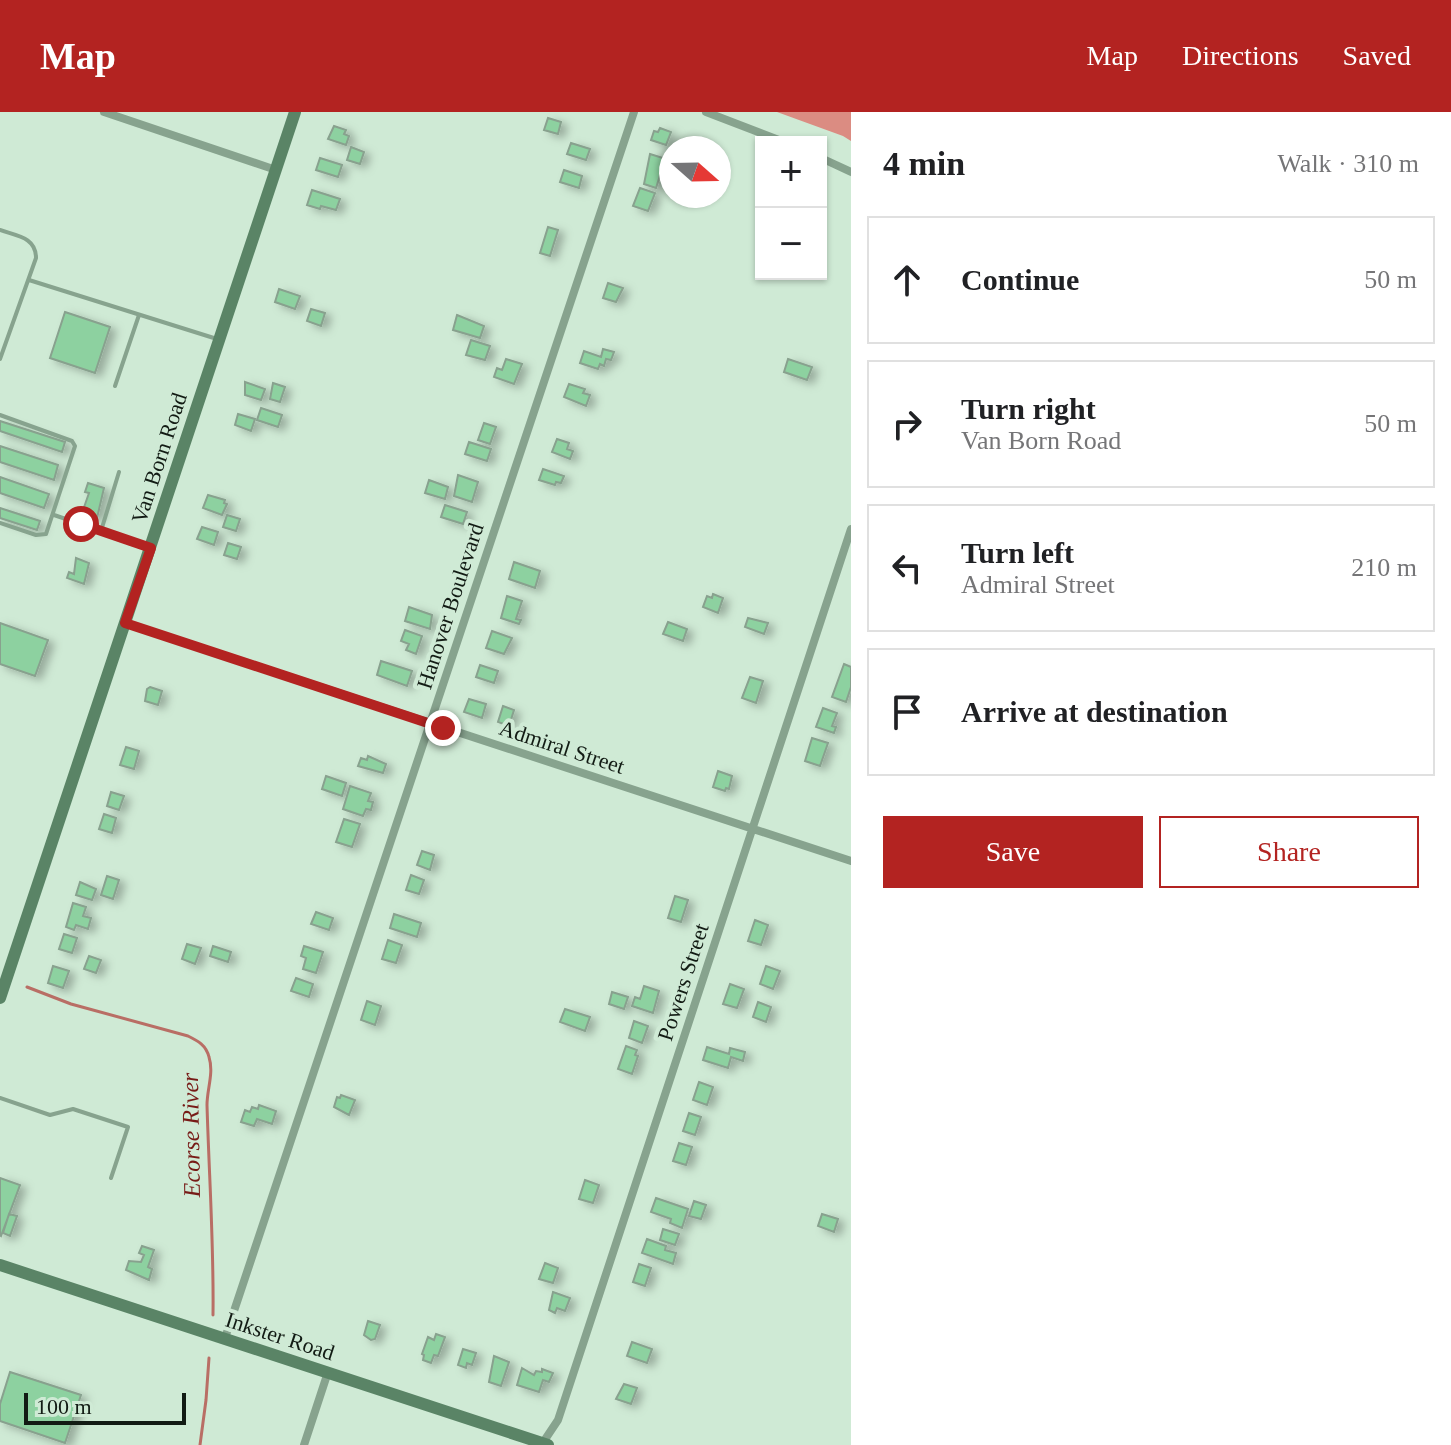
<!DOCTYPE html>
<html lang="en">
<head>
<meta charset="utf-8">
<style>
	body { margin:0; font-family:"Times New Roman",serif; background:#f6f6f6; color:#202124 }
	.controls { position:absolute; right:24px; top:24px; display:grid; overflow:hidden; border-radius:0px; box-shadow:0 2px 6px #0004 }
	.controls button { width:72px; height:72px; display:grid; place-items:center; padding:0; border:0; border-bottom:2px solid #e0e0e0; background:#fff; color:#202124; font:40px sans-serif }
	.compass { position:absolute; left:659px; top:24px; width:72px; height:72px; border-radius:50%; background:#fff; box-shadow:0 2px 6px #0004; rotate:110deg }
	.scale { position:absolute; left:24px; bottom:20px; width:162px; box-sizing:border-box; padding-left:8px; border:4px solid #121b14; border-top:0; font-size:22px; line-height:28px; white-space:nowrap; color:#121b14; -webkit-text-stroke:6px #cfead5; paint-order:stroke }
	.stop { position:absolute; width:24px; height:24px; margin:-18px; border:6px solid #b32321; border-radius:50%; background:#fff }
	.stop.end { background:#b32321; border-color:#fff; box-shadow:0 2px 8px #0008 }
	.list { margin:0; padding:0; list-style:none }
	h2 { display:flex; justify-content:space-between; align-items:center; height:104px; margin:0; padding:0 32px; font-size:34px }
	h2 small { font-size:26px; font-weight:400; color:#757577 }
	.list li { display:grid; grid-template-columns:52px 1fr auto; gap:24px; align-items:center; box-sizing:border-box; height:128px; margin:0 16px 16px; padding:0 16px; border:2px solid #e0e0e0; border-radius:0px }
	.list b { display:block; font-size:30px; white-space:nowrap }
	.list p { margin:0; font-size:26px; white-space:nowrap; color:#757577 }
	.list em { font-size:26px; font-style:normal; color:#757577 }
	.actions { display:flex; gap:16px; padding:24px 32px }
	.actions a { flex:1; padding:18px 0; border:2px solid #b32321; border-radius:0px; text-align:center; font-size:28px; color:#b32321 }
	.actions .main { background:#b32321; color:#fff }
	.icon { flex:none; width:44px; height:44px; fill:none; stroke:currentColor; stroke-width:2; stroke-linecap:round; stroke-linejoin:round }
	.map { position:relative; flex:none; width:851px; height:1333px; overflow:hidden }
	header { display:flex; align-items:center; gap:48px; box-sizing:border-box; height:112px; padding:0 40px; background:#b32321; color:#fff }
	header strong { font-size:38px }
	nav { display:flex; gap:44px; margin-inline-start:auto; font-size:28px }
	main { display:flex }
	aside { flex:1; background:#fff }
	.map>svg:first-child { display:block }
	.forest { fill:#db8c82 }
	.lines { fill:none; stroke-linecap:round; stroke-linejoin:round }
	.stream { stroke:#b96e65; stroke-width:3 }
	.building { fill:#8dd1a0; stroke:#88a18e; stroke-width:2; filter:url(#shadow) }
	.lane { stroke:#87a38e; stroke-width:4 }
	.street { stroke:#87a38e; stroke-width:8 }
	.secondary { stroke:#5a8466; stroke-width:12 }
	.route { stroke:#b32321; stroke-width:10 }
	.labels { text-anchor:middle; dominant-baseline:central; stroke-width:8; stroke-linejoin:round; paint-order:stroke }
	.street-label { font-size:22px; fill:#121b14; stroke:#cfead5 }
	.water-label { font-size:24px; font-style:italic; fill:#771b17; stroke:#cfead5 }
</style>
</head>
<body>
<header>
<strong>Map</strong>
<nav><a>Map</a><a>Directions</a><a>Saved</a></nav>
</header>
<main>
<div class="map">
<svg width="851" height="1333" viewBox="0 0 851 1333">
	<defs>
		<filter id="shadow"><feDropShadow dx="6" dy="3.5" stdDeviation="4" flood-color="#0004"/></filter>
	</defs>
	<rect width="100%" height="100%" fill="#cfead5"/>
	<path class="forest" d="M777,0H851V29L843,24Z"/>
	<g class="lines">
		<path class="stream" d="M27,875L71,892L188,924C198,929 206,933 209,945C214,961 207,977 207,993C209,1063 214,1133 213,1203
			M200,1333L206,1288L209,1246"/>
	</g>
	<path class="building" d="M548,6L561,10L558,22L544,18Z
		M334,14L346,18L344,22L349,24L346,33L328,27Z
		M660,16L671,20L666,33L651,28L654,19L658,20Z
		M571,31L590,37L586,48L567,42Z
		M351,35L364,40L360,52L347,48Z
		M650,42L666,47L665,51L671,54L669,59L662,57L656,76L644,72Z
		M320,46L342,53L338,65L316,58Z
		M564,58L582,64L579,76L560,70Z
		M640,76L655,81L648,99L633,94Z
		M312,78L340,87L336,98L321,94L320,97L307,93Z
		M548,115L558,118L550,144L540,141Z
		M608,171L623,176L616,190L603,186Z
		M279,177L300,184L295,197L275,190Z
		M311,197L325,201L321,214L307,209Z
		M65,200L110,215L95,261L50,246Z
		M457,203L484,214L480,226L453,218Z
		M471,228L490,234L485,248L466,243Z
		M603,237L614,240L611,248L606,247L604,254L600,252L598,257L580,251L584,239L601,245Z
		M506,247L522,252L514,272L494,265L497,256L502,258Z
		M788,247L812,255L807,268L784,260Z
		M245,270L265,277L261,288L245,283Z
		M273,271L285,275L280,290L270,287Z
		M569,272L585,277L583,281L590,283L586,294L564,285Z
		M261,296L282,303L278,315L257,308Z
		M238,302L255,307L251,319L235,313Z
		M0,309L65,330L62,340L0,319Z
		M484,311L496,315L490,332L478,328Z
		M557,327L569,331L567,337L573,339L570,347L552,340Z
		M469,330L491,337L487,349L465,342Z
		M0,334L58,353L54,368L0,350Z
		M543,357L564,364L561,371L556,370L555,373L539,368Z
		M458,363L478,370L472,390L454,384Z
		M0,365L49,382L44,396L0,381Z
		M429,368L448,375L445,387L425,381Z
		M88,371L104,376L97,406L82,401L89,381L85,380Z
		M208,383L225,388L224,391L227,392L222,403L203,396Z
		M445,393L467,400L463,412L441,405Z
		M0,396L40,409L37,418L0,406Z
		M227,403L240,407L236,419L223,415Z
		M202,415L218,420L214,433L197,427Z
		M228,431L241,435L237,447L224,443Z
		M76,446L89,451L84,472L67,466L69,460L74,462Z
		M514,450L540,459L535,476L509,467Z
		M713,482L723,486L718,501L703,495L707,484L712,486Z
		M507,484L522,489L516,507L521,508L519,512L501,506Z
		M409,495L432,503L430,517L405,509Z
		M748,506L768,511L764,522L745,515Z
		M668,510L687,517L683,529L663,522Z
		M0,511L48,528L35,564L0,552Z
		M405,518L422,524L416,542L406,538L409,532L401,529Z
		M492,519L512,526L504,542L486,536Z
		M381,549L412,559L407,574L377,563Z
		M844,552L851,555V575L846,590L832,585Z
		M480,553L498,559L494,571L476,565Z
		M750,565L763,569L756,591L742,586Z
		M150,575L162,579L158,593L145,589L147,577Z
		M469,587L486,592L482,606L464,600Z
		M503,594L514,598L509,614L498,610Z
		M823,596L837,601L832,614L836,615L834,621L816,615Z
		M812,626L828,631L820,654L805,649Z
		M126,635L139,639L134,657L120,653Z
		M368,644L386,652L383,661L358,654L361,646L367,648Z
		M718,659L732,664L729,677L726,676L725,679L713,675Z
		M326,664L346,671L342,684L322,677Z
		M350,674L371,681L368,689L373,690L371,698L366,697L363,704L343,697Z
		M111,680L124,684L119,698L107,694Z
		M104,702L116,706L112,721L99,717Z
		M344,707L360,712L352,735L336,730Z
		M422,739L434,743L430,758L417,753Z
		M411,763L424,768L419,782L406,778Z
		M107,764L119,768L113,787L101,783Z
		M80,770L96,777L92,788L76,783Z
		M675,784L688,788L681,810L668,806Z
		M73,791L86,795L83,804L91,806L88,817L76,813L74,818L66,815Z
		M316,800L333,806L329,818L311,812Z
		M394,802L421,811L417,825L390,816Z
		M755,808L768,813L761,833L748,829Z
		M64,822L77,826L72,841L59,837Z
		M388,828L402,833L396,851L382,847Z
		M187,832L201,836L195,852L182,847Z
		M213,834L231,840L228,850L210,844Z
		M304,834L323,840L316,861L303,857L306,846L301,844Z
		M89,844L101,848L96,861L84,857Z
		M53,854L69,859L63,876L48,871Z
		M766,854L780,859L773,877L760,872Z
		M296,866L313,872L309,885L291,879Z
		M730,872L744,877L737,896L723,892Z
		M644,874L659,879L653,901L632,894L635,885L640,887Z
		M612,880L628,885L624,897L609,892Z
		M367,889L381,894L375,913L361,908Z
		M758,890L771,895L766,910L753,905Z
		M565,897L590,905L585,919L560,910Z
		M634,909L648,914L642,931L629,926Z
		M626,934L637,938L635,943L638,944L632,962L618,957Z
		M707,935L729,942L730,936L745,940L743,949L731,945L728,956L703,948Z
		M699,970L713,975L707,993L693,988Z
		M341,983L355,988L349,1003L334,995L337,985L340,986Z
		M259,993L276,999L272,1012L257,1007L254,1014L241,1010L245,998L250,1000L252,995L258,997Z
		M689,1001L701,1005L695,1023L683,1019Z
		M679,1031L692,1035L686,1053L673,1049Z
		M0,1066L20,1073L1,1124L0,1123Z
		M585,1068L599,1073L593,1091L579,1087Z
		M656,1086L688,1097L682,1116L670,1111L671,1107L651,1100Z
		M694,1089L706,1093L701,1107L689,1104Z
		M9,1102L17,1104L10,1124L3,1121Z
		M822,1102L838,1107L834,1120L818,1114Z
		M663,1117L679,1122L675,1133L660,1128Z
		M647,1127L666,1134L665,1138L676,1141L673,1152L642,1141Z
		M142,1134L154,1138L148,1155L152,1157L149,1168L126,1158L129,1149L141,1150L144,1143L139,1141Z
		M545,1151L558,1156L553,1171L539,1167Z
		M639,1152L651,1156L645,1174L633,1170Z
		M553,1180L570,1186L565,1199L557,1196L555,1201L549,1198Z
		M368,1209L380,1213L375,1227L371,1228L364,1223Z
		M436,1222L445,1225L438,1244L434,1243L431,1251L423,1248L424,1243L422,1242L428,1225L434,1228Z
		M632,1230L652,1237L647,1251L627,1244Z
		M463,1237L476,1241L472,1253L467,1251L466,1256L458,1253Z
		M494,1244L509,1250L501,1274L489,1270Z
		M522,1256L534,1263L536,1259L542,1260V1257L553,1261L549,1270L543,1268L539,1280L517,1273Z
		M10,1260L81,1283L65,1331L0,1309V1292Z
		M624,1272L637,1276L631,1292L616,1287Z"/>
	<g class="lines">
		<path class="lane" d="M0,118C17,124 36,125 36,146L0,247
			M29,168L217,227
			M115,274L139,203
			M0,303L72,329L75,334L46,422L36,423L0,411
			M54,403L148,435
			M101,419L119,360
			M0,986L50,1003L73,997L128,1015L111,1066"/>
		<path class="street" d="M104,0L276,58
			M706,0L784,30
			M821,46L851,60
			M125,511L851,749
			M225,1226L634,0
			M542,1332L558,1308L851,417
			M304,1333L328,1260"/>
		<path class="secondary" d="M0,886L295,0
			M0,1153L548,1333"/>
	</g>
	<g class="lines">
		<path class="route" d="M81,412L151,436L125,511L443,616"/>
	</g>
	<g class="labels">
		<g class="street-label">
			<text transform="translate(159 346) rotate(-72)">Van Born Road</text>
			<text transform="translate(450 494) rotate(-72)">Hanover Boulevard</text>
			<text transform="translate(562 635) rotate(18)">Admiral Street</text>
			<text transform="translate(683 870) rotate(-72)">Powers Street</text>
			<text transform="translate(280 1224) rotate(18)">Inkster Road</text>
		</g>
		<g class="water-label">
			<text transform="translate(191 1023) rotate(-91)">Ecorse River</text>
		</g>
	</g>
</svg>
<div class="controls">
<button>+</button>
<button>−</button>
</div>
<svg class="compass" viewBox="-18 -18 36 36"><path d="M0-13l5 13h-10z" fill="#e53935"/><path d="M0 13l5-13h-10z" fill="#757577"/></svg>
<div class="scale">100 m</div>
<div class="stop" style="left:81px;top:412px"></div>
<div class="stop end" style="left:443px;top:616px"></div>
</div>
<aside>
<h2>4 min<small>Walk · 310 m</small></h2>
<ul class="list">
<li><svg class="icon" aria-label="ahead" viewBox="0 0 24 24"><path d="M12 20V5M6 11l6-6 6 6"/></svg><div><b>Continue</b></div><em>50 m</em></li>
<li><svg class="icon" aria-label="right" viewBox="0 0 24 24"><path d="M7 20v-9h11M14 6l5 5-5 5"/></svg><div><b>Turn right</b><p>Van Born Road</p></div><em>50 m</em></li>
<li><svg class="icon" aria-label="left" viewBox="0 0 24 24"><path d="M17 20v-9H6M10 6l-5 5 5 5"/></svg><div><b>Turn left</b><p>Admiral Street</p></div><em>210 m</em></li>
<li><svg class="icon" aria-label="arrive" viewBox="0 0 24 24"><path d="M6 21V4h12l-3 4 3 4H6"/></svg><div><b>Arrive at destination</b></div></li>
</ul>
<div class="actions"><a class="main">Save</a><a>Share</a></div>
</aside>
</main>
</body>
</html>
